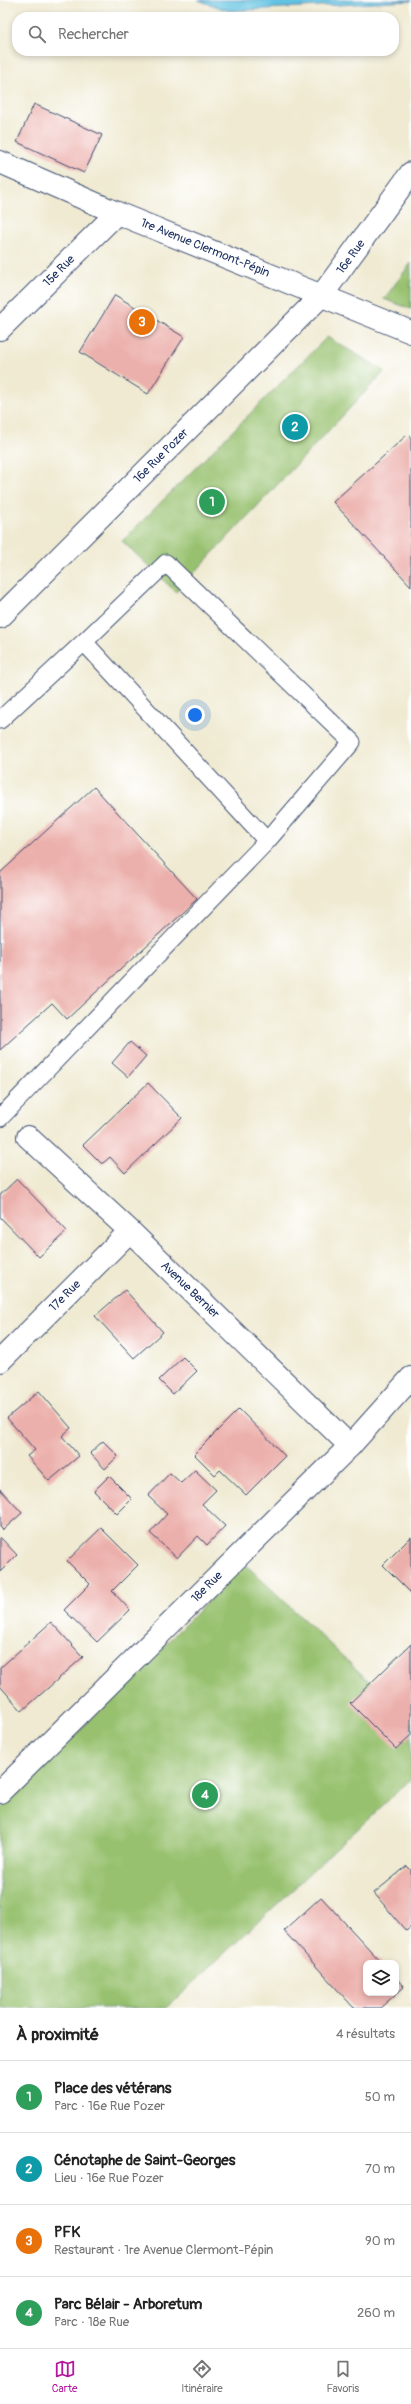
<!DOCTYPE html>
<html lang="fr">
<head>
<meta charset="utf-8">
<style>
	body { margin:0; font-family:Pangolin,sans-serif; background:#f2f2f2; color:#222 }
	.controls { position:absolute; right:12px; bottom:12px; display:grid; overflow:hidden; border-radius:8px; box-shadow:0 2px 6px #0003 }
	.controls button { width:36px; height:36px; display:grid; place-items:center; padding:0; border:0; border-bottom:1px solid #e0e0e0; background:#fff; color:#222; font:20px sans-serif }
	.you { position:absolute; left:195px; top:715px; width:14px; height:14px; margin:-10px; border:3px solid #fff; border-radius:50%; background:#1a73e8; box-shadow:0 0 0 6px #1a73e833 }
	.badge { display:grid; place-items:center; width:26px; height:26px; border-radius:50%; background:#b5179e; color:#fff; font-size:13px; font-weight:700 }
	.pin { position:absolute; translate:-50% -50%; border:2px solid #fff; box-shadow:0 1px 4px #0006 }
	.list { margin:0; padding:0; list-style:none }
	h2 { display:flex; justify-content:space-between; align-items:center; height:52px; margin:0; padding:0 16px; font-size:17px }
	h2 small { font-size:13px; font-weight:400; color:#767676 }
	.list li { display:grid; grid-template-columns:26px 1fr auto; gap:12px; align-items:center; box-sizing:border-box; height:72px; padding:0 16px; border-top:1px solid #e0e0e0 }
	.list b { display:block; font-size:15px; white-space:nowrap }
	.list p { margin:0; font-size:13px; white-space:nowrap; color:#767676 }
	.list em { font-size:13px; font-style:normal; color:#767676 }
	.icon { flex:none; width:22px; height:22px; fill:none; stroke:currentColor; stroke-width:2; stroke-linecap:round; stroke-linejoin:round }
	.map { position:relative; flex:none; width:411px; height:2008px; overflow:hidden }
	.search { position:absolute; background:#fff; box-shadow:0 2px 6px #0003; left:12px; right:12px; top:12px; height:44px; display:flex; align-items:center; gap:10px; box-sizing:border-box; padding:0 14px; border-radius:16px; color:#767676; font-size:15px }
	.sheet { height:340px; background:#fff }
	nav { display:flex; justify-content:space-around; align-items:center; box-sizing:border-box; height:56px; border-top:1px solid #e0e0e0; background:#fff; font-size:11px; color:#767676 }
	nav a { display:grid; justify-items:center; gap:2px }
	nav .on { color:#b5179e }
	.map>svg:first-child { display:block }
	.green { fill:#97c16e; stroke:#597866 }
	.water { fill:#64c3e2; stroke:#4079a0 }
	.building { fill:#ecb0ac }
	.lines { fill:none; stroke-linecap:round; stroke-linejoin:round }
	.service-casing { stroke:#3b4b6f; stroke-width:19 }
	.minor-casing { stroke:#3b4b6f; stroke-width:24 }
	.tertiary-casing { stroke:#3b4b6f; stroke-width:24 }
	.secondary-casing { stroke:#3b4b6f; stroke-width:24 }
	.service { stroke:#fff; stroke-width:17 }
	.minor { stroke:#fff; stroke-width:22 }
	.tertiary { stroke:#fff; stroke-width:22 }
	.secondary { stroke:#fff; stroke-width:22 }
	.labels { text-anchor:middle; dominant-baseline:central; stroke-width:3; stroke-linejoin:round; paint-order:stroke }
	.street-label { font-size:12px; fill:#1b2f5e; stroke:#fff }
</style>
</head>
<body>
<div class="map">
<svg width="411" height="2008" viewBox="0 0 411 2008">
	<rect width="100%" height="100%" fill="#fff"/>
	<filter id="ink" filterUnits="userSpaceOnUse"><feTurbulence type="fractalNoise" baseFrequency=".025" numOctaves="2"/><feDisplacementMap in="SourceGraphic" scale="8" xChannelSelector="R" yChannelSelector="G"/><feConvolveMatrix kernelMatrix="1 2 1 2 8 2 1 2 1" color-interpolation-filters="sRGB"/></filter>
	<filter id="wash" filterUnits="userSpaceOnUse"><feTurbulence type="fractalNoise" baseFrequency=".012" numOctaves="4" result="noise"/><feDisplacementMap in="SourceGraphic" scale="16" xChannelSelector="R" yChannelSelector="G"/><feGaussianBlur stdDeviation="0.9" result="paint"/><feColorMatrix in="noise" values="0 0 0 0 0 0 0 0 0 0 0 0 0 0 0 0 0 1.4 0 .05"/><feComposite in="paint" operator="in"/></filter>
	<g filter="url(#wash)">
		<rect width="100%" height="100%" fill="#efead1"/>
		<path class="green" d="M411,263V309L384,299Z
			M327,337L385,371L176,592L122,541Z
			M245,1564L411,1721V1779L166,2008H0V1810Z"/>
		<path class="water" d="M198,0H411V1L229,11Z"/>
		<g id="blocks">
			<path class="building" d="M34,104L102,135L84,173L17,142Z
				M115,295L184,337L148,394L80,352Z
				M408,434L411,437V586L333,502Z
				M94,787L197,899L67,1019L52,1003L0,1050V873Z
				M130,1042L146,1056L128,1077L112,1063Z
				M148,1083L182,1118L125,1173L110,1157L102,1164L83,1145Z
				M17,1179L67,1231L39,1257L0,1217V1195Z
				M125,1290L163,1332L134,1358L95,1316Z
				M183,1357L197,1371L173,1394L159,1380Z
				M39,1391L71,1428L62,1436L79,1456L49,1481L27,1456L35,1450L7,1418Z
				M239,1409L285,1456L246,1495L220,1470L215,1475L194,1454Z
				M103,1441L118,1456L105,1469L90,1453Z
				M195,1470L216,1490L202,1504L225,1526L207,1545L198,1536L177,1558L150,1533L167,1514L148,1496L170,1473L181,1483Z
				M109,1476L132,1499L117,1514L94,1491Z
				M0,1489L22,1513L3,1530L0,1527Z
				M101,1528L138,1565L112,1591L130,1610L97,1642L64,1610L90,1584L67,1561Z
				M0,1537L17,1555L0,1572Z
				M411,1537V1593L383,1565Z
				M51,1622L83,1657L22,1711L0,1686V1668Z
				M411,1644V1735L396,1749L350,1703Z
				M407,1866L411,1870V1927L406,1931L374,1893Z
				M321,1897L382,1963H366V1993H396V1978L404,1987L380,2008H354L284,1931Z"/>
		</g>
	</g>
	<g filter="url(#ink)">
		<use href="#blocks" fill-opacity="0" stroke="#3b4b6f" stroke-width="1"/>
		<g class="lines">
			<g class="service-casing">
				<path id="service" d="M84,642L166,563L352,742L267,841
					M0,720L84,642L267,841L0,1118"/>
			</g>
			<g class="minor-casing">
				<path id="minor" d="M0,329L117,213
					M28,1137L130,1231L350,1446
					M0,1361L130,1231"/>
			</g>
			<g class="tertiary-casing">
				<path id="tertiary" d="M0,162L117,213L411,332
					M0,1792L350,1446L411,1378"/>
			</g>
			<g class="secondary-casing">
				<path id="secondary" d="M0,617L322,295L411,173"/>
			</g>
			<use href="#service" class="service"/>
			<use href="#minor" class="minor"/>
			<use href="#tertiary" class="tertiary"/>
			<use href="#secondary" class="secondary"/>
		</g>
	</g>
	<g class="labels">
		<g class="street-label">
			<text transform="translate(205 248) rotate(22)">1re Avenue Clermont-Pépin</text>
			<text transform="translate(351 257) rotate(-54)">16e Rue</text>
			<text transform="translate(59 271) rotate(-45)">15e Rue</text>
			<text transform="translate(161 456) rotate(-45)">16e Rue Pozer</text>
			<text transform="translate(190 1290) rotate(44)">Avenue Bernier</text>
			<text transform="translate(65 1296) rotate(-45)">17e Rue</text>
			<text transform="translate(207 1587) rotate(-45)">18e Rue</text>
		</g>
	</g>
</svg>
<div class="controls">
<button><svg class="icon" aria-label="layers" viewBox="0 0 24 24"><path d="M12 4l9 5-9 5-9-5zM3 14l9 5 9-5"/></svg></button>
</div>
<div class="you"></div>
<div class="pin badge" style="left:212px;top:502px;background:#2e9e5b">1</div>
<div class="pin badge" style="left:295px;top:427px;background:#0f9aa8">2</div>
<div class="pin badge" style="left:142px;top:322px;background:#e8710a">3</div>
<div class="pin badge" style="left:205px;top:1795px;background:#2e9e5b">4</div>
<div class="search"><svg class="icon" aria-label="search" viewBox="0 0 24 24"><circle cx="10" cy="10" r="6"/><path d="M15 15l6 6"/></svg>Rechercher</div>
</div>
<section class="sheet">
<h2>À proximité<small>4 résultats</small></h2>
<ul class="list">
<li><span class="badge" style="background:#2e9e5b">1</span><div><b>Place des vétérans</b><p>Parc · 16e Rue Pozer</p></div><em>50 m</em></li>
<li><span class="badge" style="background:#0f9aa8">2</span><div><b>Cénotaphe de Saint-Georges</b><p>Lieu · 16e Rue Pozer</p></div><em>70 m</em></li>
<li><span class="badge" style="background:#e8710a">3</span><div><b>PFK</b><p>Restaurant · 1re Avenue Clermont-Pépin</p></div><em>90 m</em></li>
<li><span class="badge" style="background:#2e9e5b">4</span><div><b>Parc Bélair - Arboretum</b><p>Parc · 18e Rue</p></div><em>260 m</em></li>
</ul>
</section>
<nav>
<a class="on"><svg class="icon" aria-label="map" viewBox="0 0 24 24"><path d="M3 6l6-2 6 2 6-2v14l-6 2-6-2-6 2zM9 4v14M15 6v14"/></svg>Carte</a>
<a><svg class="icon" aria-label="directions" viewBox="0 0 24 24"><path d="M12 3l9 9-9 9-9-9zM9 14v-3h6M13 9l2 2-2 2"/></svg>Itinéraire</a>
<a><svg class="icon" aria-label="saved" viewBox="0 0 24 24"><path d="M7 4h10v16l-5-4-5 4z"/></svg>Favoris</a>
</nav>
</body>
</html>
